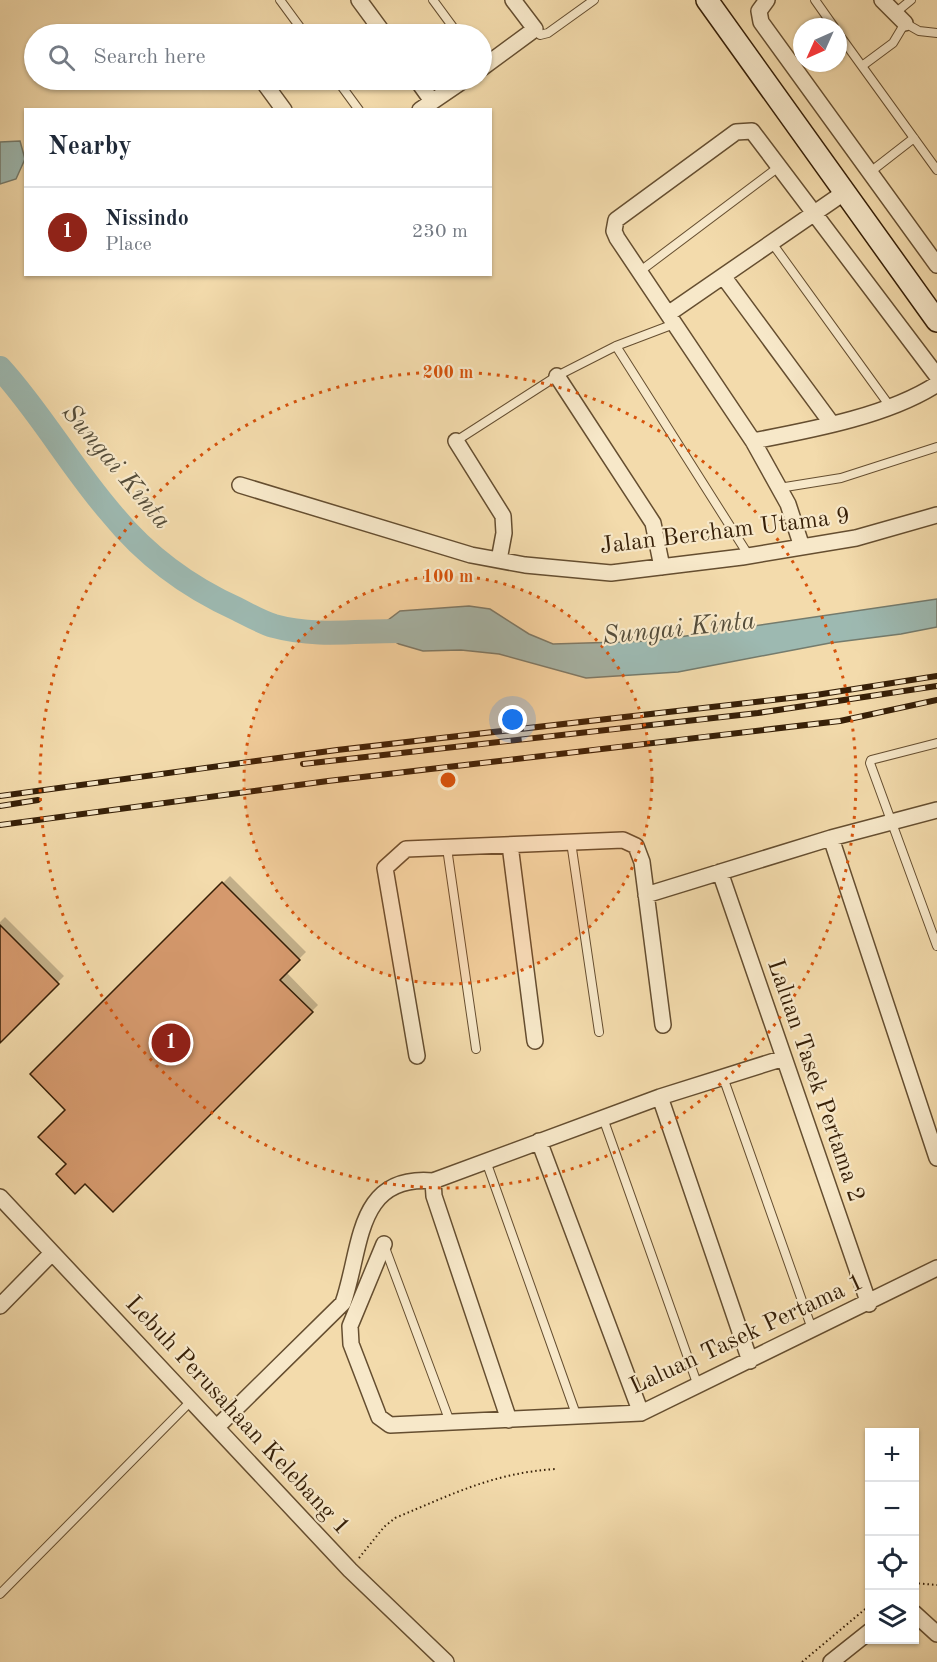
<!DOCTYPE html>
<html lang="en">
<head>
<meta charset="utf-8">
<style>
	body { margin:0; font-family:"Old Standard TT",serif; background:#f6f6f7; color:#1f2937 }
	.controls { position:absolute; right:18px; bottom:18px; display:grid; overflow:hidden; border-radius:0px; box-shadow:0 2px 4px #0004 }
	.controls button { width:54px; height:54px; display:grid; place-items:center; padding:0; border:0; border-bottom:2px solid #e0e1e3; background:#fff; color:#1f2937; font:30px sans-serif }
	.compass { position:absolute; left:793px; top:18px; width:54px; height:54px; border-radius:50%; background:#fff; box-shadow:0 2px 4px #0004; rotate:225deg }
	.you { position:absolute; left:513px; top:720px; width:21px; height:21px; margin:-15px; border:4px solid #fff; border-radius:50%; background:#1a73e8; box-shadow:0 0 0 9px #1a73e833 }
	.badge { display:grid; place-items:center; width:39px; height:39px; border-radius:50%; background:#8f2418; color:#fff; font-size:20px; font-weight:700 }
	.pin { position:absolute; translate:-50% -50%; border:3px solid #fff; box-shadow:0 2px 6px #0006 }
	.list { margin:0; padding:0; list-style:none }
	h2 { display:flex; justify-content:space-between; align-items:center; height:78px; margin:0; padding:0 24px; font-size:26px }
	h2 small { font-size:20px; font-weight:400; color:#747a83 }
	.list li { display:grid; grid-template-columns:39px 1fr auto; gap:18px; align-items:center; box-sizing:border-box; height:90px; padding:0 24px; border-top:2px solid #e0e1e3 }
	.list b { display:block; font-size:22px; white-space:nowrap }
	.list p { margin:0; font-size:20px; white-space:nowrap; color:#747a83 }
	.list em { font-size:20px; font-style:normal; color:#747a83 }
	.icon { flex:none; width:33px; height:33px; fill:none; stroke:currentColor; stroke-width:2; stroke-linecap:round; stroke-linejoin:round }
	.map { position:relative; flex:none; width:937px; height:1662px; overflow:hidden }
	.search { position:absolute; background:#fff; box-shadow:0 2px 4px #0004; left:24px; top:24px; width:468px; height:66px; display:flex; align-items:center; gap:15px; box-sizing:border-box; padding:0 21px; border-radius:33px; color:#747a83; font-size:22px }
	.panel { position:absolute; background:#fff; box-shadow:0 2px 4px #0004; left:24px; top:108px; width:468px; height:168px; border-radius:0px }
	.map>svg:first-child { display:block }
	.water { fill:#9db9b1; stroke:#747b6d; stroke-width:1.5 }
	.shadow { fill:#0003 }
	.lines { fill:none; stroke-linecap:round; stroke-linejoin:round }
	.river { stroke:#9db9b1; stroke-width:24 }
	.building { fill:#d5996d; stroke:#361f07; stroke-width:1.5 }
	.lane-casing { stroke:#654e30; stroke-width:10 }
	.street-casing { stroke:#654e30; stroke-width:18 }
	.secondary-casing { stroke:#361f07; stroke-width:24 }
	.path { stroke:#361f07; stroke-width:2; stroke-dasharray:1.5 3; stroke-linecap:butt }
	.lane { stroke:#f7e8c9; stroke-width:8 }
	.street { stroke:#f7e8c9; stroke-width:15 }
	.secondary { stroke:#f7e8c9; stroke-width:21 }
	.rail-casing { stroke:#361f07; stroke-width:6 }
	.rail { stroke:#f7e8c9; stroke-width:4; stroke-dasharray:11; stroke-linecap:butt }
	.ring { fill:none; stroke:#d6530c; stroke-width:3; stroke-dasharray:3 6 }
	.labels { text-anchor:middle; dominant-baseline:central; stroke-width:4.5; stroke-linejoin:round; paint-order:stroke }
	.street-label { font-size:24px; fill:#361f07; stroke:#f7e8c9 }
	.water-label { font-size:26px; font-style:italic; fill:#554d3a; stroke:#f7e8c9 }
	.centre { fill:#d6530c; stroke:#f7e8c9; stroke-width:3 }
	.ring-label { font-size:18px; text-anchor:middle; font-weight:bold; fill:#d6530c; stroke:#f7e8c9; stroke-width:4.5; stroke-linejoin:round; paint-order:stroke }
</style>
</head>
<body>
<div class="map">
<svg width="937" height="1662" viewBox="0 0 937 1662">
	<rect width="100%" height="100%" fill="#f3dbac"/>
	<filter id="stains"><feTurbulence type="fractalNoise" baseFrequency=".00333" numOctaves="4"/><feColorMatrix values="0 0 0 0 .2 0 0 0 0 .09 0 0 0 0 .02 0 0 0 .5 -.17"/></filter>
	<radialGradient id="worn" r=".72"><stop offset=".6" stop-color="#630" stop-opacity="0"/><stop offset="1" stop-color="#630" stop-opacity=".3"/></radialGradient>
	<path class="water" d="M20,141L25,159L16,179L0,184V142Z
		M937,599V627L901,634L830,643L678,672L586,678L499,654L461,650L423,651L399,644L375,630L400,611L469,606L490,609L529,634L553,644L652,641Z"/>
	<path class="shadow" d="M230,876L306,952L286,972L318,1005L113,1210L67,1110L32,1074Z
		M5,917L64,976L0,1041V922Z"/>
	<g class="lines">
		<path class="river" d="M0,368C41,413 71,467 111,513C145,555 188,587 237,609C249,615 261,622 274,626C317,638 362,630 406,631"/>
	</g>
	<path class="building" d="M222,882L300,960L280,980L313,1012L113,1212L85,1184L75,1194L56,1174L66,1164L38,1137L65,1110L30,1074Z
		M0,925L59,984L0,1043Z"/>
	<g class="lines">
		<g class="lane-casing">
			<path id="lane" d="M280,0L305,34
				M433,0L458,34
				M815,0L834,27
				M894,14L911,0
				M535,29L540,35L548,33L594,0
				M838,33L937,170
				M862,66L893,43L905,23L919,31L937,33
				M337,80L359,110
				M869,173L914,138
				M772,243L889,405
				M639,272L780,166
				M616,346L749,556
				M456,441L557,376L616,346L674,324
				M779,488L841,478L937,447
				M937,743L871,760L870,763L937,946
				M571,842L599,1032
				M447,848L476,1049
				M723,1077L812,1329
				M603,1118L698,1386
				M486,1161L577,1417
				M384,1245L450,1422
				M0,1594L192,1400"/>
		</g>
		<g class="street-casing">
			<path id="street" d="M359,0L384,34
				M767,0L759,11L761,22L937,265
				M882,0L905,23
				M482,68L535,29L513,0
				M262,80L284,110
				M417,80L432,101
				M420,110L464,80
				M723,276L832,424
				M668,314L845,192
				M557,376L653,523L662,567
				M456,441L503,516L504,533L499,560
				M753,441C810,430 888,416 937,384
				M240,485L471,555L525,565L611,573L742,557L856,538L937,515
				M802,547L788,504L753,441L617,238L614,231L616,220L736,132L752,131L937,376
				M831,838L937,1158
				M510,845L535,1041
				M720,872L869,1304
				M646,895L831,838L937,810
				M417,1056L385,868L406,849L623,840L636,846L642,862L663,1025
				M660,1097L750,1361
				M539,1141L641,1413
				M0,1197L350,1570L446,1662
				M384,1244L350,1326L351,1344L379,1417L390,1425L641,1413L937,1268
				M0,1306L52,1253
				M509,1420L434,1196L433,1181L660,1097L784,1058
				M217,1427L343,1303C362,1249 355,1174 433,1181
				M914,1613L937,1634
				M831,1662L870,1631"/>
		</g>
		<g class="secondary-casing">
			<path id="secondary" d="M707,0L937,321"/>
		</g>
		<path class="path" d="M359,1558L384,1527L395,1518C453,1494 493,1473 556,1469
			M914,1583L937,1585
			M802,1662L870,1605"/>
		<use href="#lane" class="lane"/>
		<use href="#street" class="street"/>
		<use href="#secondary" class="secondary"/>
		<g class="rail-casing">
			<path id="rail" d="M303,764L758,713L937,686
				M0,796L337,750L816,695L937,676
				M0,806L38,800
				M0,825L328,781L840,721L937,700"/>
		</g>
		<use href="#rail" class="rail"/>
	</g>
	<circle cx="448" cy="780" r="204" fill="#d6530c" fill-opacity=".12"/>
	<g class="ring">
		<circle cx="448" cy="780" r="204"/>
		<circle cx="448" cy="780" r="408"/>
	</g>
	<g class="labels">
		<g class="street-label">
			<text transform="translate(725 532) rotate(-7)">Jalan Bercham Utama 9</text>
			<text transform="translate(815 1081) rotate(71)">Laluan Tasek Pertama 2</text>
			<text transform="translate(747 1335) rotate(-25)">Laluan Tasek Pertama 1</text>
			<text transform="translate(237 1416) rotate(47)">Lebuh Perusahaan Kelebang 1</text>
		</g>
		<g class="water-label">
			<text transform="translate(116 467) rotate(50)">Sungai Kinta</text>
			<text transform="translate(679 629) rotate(-6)">Sungai Kinta</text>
		</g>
	</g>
	<circle cx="448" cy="780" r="9" class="centre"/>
	<g class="ring-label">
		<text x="448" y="378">200 m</text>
		<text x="448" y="582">100 m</text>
	</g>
	<rect width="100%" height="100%" filter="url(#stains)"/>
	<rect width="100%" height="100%" fill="url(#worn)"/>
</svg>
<div class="controls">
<button>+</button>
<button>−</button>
<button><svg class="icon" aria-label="locate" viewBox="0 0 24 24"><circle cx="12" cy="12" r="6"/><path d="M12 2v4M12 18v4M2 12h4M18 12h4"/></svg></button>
<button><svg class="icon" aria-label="layers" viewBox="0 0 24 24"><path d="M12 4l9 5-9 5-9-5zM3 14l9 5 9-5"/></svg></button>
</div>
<svg class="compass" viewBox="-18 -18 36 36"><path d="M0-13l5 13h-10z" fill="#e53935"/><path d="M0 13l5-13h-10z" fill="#747a83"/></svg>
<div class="you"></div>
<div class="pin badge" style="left:171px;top:1043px">1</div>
<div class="search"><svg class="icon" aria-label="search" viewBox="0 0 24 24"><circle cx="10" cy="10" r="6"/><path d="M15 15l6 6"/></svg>Search here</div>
<section class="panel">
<h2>Nearby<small></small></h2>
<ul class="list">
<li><span class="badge">1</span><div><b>Nissindo</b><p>Place</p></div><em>230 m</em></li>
</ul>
</section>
</div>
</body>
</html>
